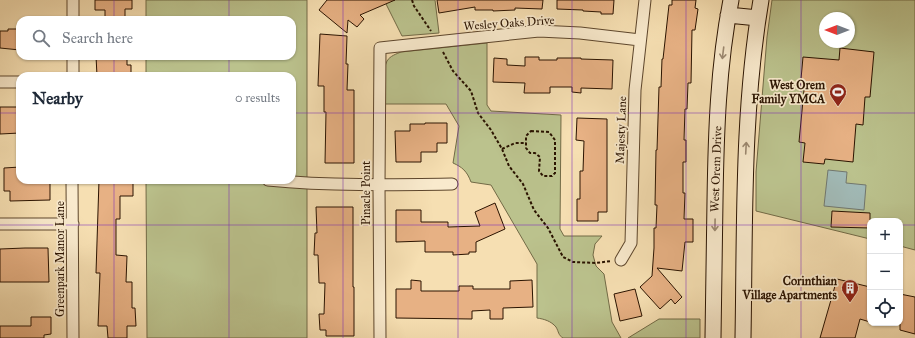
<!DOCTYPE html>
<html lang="en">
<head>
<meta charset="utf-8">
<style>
	body { margin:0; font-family:"IM FELL Great Primer",serif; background:#f6f6f7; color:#1f2937 }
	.controls { position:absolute; right:12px; bottom:12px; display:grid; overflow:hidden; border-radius:8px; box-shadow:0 1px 3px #0004 }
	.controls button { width:36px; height:36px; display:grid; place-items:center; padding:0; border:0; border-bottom:1px solid #e0e1e3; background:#fff; color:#1f2937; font:20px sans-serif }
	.compass { position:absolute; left:819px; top:12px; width:36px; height:36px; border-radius:50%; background:#fff; box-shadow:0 1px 3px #0004; rotate:270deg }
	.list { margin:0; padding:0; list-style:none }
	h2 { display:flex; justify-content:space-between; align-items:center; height:52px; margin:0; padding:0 16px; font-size:17px }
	h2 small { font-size:13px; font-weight:400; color:#747a83 }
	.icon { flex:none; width:22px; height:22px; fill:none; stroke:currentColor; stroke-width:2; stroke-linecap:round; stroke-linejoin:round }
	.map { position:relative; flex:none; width:915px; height:338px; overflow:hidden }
	.search { position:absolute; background:#fff; box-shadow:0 1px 3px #0004; left:16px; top:16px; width:280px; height:44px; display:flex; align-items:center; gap:10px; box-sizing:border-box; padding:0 14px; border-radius:12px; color:#747a83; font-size:15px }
	.panel { position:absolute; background:#fff; box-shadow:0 1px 3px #0004; left:16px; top:72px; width:280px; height:112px; border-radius:12px }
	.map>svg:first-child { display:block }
	.green { fill:#bbc28d; stroke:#726a46; fill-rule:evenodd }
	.water { fill:#a1bab7; stroke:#71776e }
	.building { fill:#e7b184; stroke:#2a1300 }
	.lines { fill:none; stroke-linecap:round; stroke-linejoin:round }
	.minor-casing { stroke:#5d462c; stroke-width:13 }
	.secondary-casing { stroke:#2a1300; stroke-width:17 }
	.path { stroke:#2a1300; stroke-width:2; stroke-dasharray:3 2; stroke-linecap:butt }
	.minor { stroke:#f9eacd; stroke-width:11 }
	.secondary { stroke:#f9eacd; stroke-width:15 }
	.oneway { stroke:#9c8971 }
	.grid { fill:none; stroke:#7b2cbf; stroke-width:1; stroke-opacity:0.55 }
	.labels { text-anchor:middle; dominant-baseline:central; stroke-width:3.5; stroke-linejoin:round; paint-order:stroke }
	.street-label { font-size:12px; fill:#2a1300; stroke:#f9eacd }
	.poi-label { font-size:12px; font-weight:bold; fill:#2a1300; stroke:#f9eacd; text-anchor:end }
</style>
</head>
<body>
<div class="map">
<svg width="915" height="338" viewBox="0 0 915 338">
	<rect width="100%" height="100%" fill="#f6dfb2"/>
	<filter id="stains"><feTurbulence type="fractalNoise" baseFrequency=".005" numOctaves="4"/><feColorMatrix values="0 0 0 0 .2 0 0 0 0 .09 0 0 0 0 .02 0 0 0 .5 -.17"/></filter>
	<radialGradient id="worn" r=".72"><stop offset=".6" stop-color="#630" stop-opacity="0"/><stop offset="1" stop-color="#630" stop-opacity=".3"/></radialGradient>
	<path class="green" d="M146,0H307V338H147L146,180H292V76H146V56H292V20H146Z
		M384,0H435L439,33L402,36Z
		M772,0H915V250L900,246V221H870V239L756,211V172L767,37ZM825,18H849V42H825Z
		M487,43V105L491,111L561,115L560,229L564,236H602L595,244L593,255L596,266L604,274L612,322L621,338H563C558,335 559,332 556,327C551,321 544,319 537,318V264L491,185L471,182C467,171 462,167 453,163L459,126L446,104H385C385,93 382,70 387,61C390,56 396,54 401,52Z
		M659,319H700V338H628Z"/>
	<path class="water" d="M828,170L847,172L846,183L866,185L864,210L824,206Z"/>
	<path class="building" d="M95,0H132V9H125V20H105V10H95Z
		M327,0H395L360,15L364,19L357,27L348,20L347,33L319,10Z
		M437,0H543L542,9L515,8V10L493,11V10H475V7L439,13Z
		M557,0H614L613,14H601V12L583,11V10L557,9Z
		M672,0H696L695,8L698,9L695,30H692L691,83H688L687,109H685L684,140H686V162H683V193H685L684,219H693V242H685L682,271L657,268L682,297L675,304L671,299L660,309L640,287L652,276L654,248V228H656L657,205H655L656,150H657L659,87H661L662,59H663L669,5H672Z
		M8,29H20V50L0,48V31H8Z
		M320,34L347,36L346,64H348L347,90H354V163H325L326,112H324V86H318Z
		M840,48L874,52L870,97H865L863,125L856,124L853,162L825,159L824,164L803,162L805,143L799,142L804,90H800L803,57L839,60Z
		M96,56H127V65H131V76H97Z
		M525,57H539V60H557V58H581V59L613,60L612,89L581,88V93L572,92V87H550V93H524L525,83L493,82L494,58L507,59V65L525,66Z
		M0,107H20V133L0,134Z
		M577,118L607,119V212H598V221H577V199H580V171H583L584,141L576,140Z
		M425,123H447V143H437V152H421V162H396L395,131H410V124H425Z
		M20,167V180H50V200L10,201V191H4V168Z
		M99,180H133V196H120V219H116V255L127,256L126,282H132V308H135L136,326H127V338H108L107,326H98L100,273H96Z
		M495,203L505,229L476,242V252H469V254L453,255V252H425V241L396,242V210H421V222H448V227L480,226L475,212Z
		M316,207H353V287H354V336H326V330H320L319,314H324L325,283H319L318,255H314L315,233H317Z
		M832,211L870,213V228L831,227Z
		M25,248H48L49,282H0V249Z
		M837,279L870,287V322L860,319L855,338H820Z
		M411,280L421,281V291H459V286H473V289H510V281L532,280L533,307L503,308V319H490V310L472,311V319L396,318V289H411Z
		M635,289L642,316L620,321L614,294Z
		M900,294L915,297V334L900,330Z
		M31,317H51V334L44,335V338H0V326H31Z"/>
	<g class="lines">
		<g class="minor-casing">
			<path id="minor" d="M73,0V20
				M73,56V76
				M0,82H20
				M72,180L73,338
				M268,180C329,186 390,185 452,184
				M0,224H73
				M621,260L631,243L635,90L645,0
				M380,338L379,185L380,48L539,31L580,33L640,40"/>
		</g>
		<g class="secondary-casing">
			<path id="secondary" d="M728,15L758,18
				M713,338C714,292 714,246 715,201C716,134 718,66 731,0
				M743,338C745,225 742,112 761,0"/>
		</g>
		<path class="path" d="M412,0L414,6L431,31
			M443,52L453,71L471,91L478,113L491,130L502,149L509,166L523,184L534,210L548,228L563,257L573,262L596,263L611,261
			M531,131L549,132L555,140V173L552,176H543L539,171L540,157L535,153H530L526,148V136Z
			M502,149L515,143H526"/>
		<use href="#minor" class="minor"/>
		<use href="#secondary" class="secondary"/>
	</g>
	<defs><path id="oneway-shaft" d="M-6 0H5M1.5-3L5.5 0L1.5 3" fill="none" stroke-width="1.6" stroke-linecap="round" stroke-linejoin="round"/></defs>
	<g class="oneway">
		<use href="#oneway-shaft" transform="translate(723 53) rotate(97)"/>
		<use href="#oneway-shaft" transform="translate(746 148) rotate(-87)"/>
		<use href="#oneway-shaft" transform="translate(715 225) rotate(91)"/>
	</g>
	<path class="grid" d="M114,0V20M229,0V20M343,0V338M458,0V338M572,0V338M686,0V338M801,0V338M114,56V76M229,56V76M0,113H20M292,113H915M114,180V338M229,180V338M0,225H870M900,225H915"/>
	<defs>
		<g id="stadium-pin" transform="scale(0.9)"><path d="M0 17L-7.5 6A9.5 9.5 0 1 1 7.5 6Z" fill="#8f2418" stroke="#f9eacd"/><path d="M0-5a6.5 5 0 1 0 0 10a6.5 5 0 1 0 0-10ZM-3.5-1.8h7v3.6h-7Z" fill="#fff"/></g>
		<g id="building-pin" transform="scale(0.9)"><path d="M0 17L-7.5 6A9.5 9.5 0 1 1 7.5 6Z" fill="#8f2418" stroke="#f9eacd"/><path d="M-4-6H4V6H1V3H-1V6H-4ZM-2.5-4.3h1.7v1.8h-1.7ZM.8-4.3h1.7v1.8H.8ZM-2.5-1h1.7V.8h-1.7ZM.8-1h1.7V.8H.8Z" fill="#fff"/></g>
	</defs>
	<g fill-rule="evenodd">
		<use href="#stadium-pin" x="838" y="92"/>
		<use href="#building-pin" x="850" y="288"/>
	</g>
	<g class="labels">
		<g class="street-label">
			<text transform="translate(509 23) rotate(-4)">Wesley Oaks Drive</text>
			<text transform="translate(621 130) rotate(-88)">Majesty Lane</text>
			<text transform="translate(716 169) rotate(-88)">West Orem Drive</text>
			<text transform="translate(366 193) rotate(-90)">Pinacle Point</text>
			<text transform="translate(60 259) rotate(-90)">Greenpark Manor Lane</text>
		</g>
		<g class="poi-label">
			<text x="825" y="85">West Orem<tspan x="825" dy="14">Family YMCA</tspan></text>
			<text x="837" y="281">Corinthian<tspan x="837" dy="14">Village Apartments</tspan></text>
		</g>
	</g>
	<rect width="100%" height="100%" filter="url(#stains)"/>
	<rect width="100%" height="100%" fill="url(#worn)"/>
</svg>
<div class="controls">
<button>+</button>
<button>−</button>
<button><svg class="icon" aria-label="locate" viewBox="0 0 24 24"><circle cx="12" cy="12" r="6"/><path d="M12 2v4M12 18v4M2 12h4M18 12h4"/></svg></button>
</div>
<svg class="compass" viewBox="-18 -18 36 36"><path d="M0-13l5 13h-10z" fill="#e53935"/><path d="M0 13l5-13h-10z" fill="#747a83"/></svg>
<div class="search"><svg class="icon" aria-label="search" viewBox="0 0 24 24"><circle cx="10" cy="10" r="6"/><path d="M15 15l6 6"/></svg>Search here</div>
<section class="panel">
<h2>Nearby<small>0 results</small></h2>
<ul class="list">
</ul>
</section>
</div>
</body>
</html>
